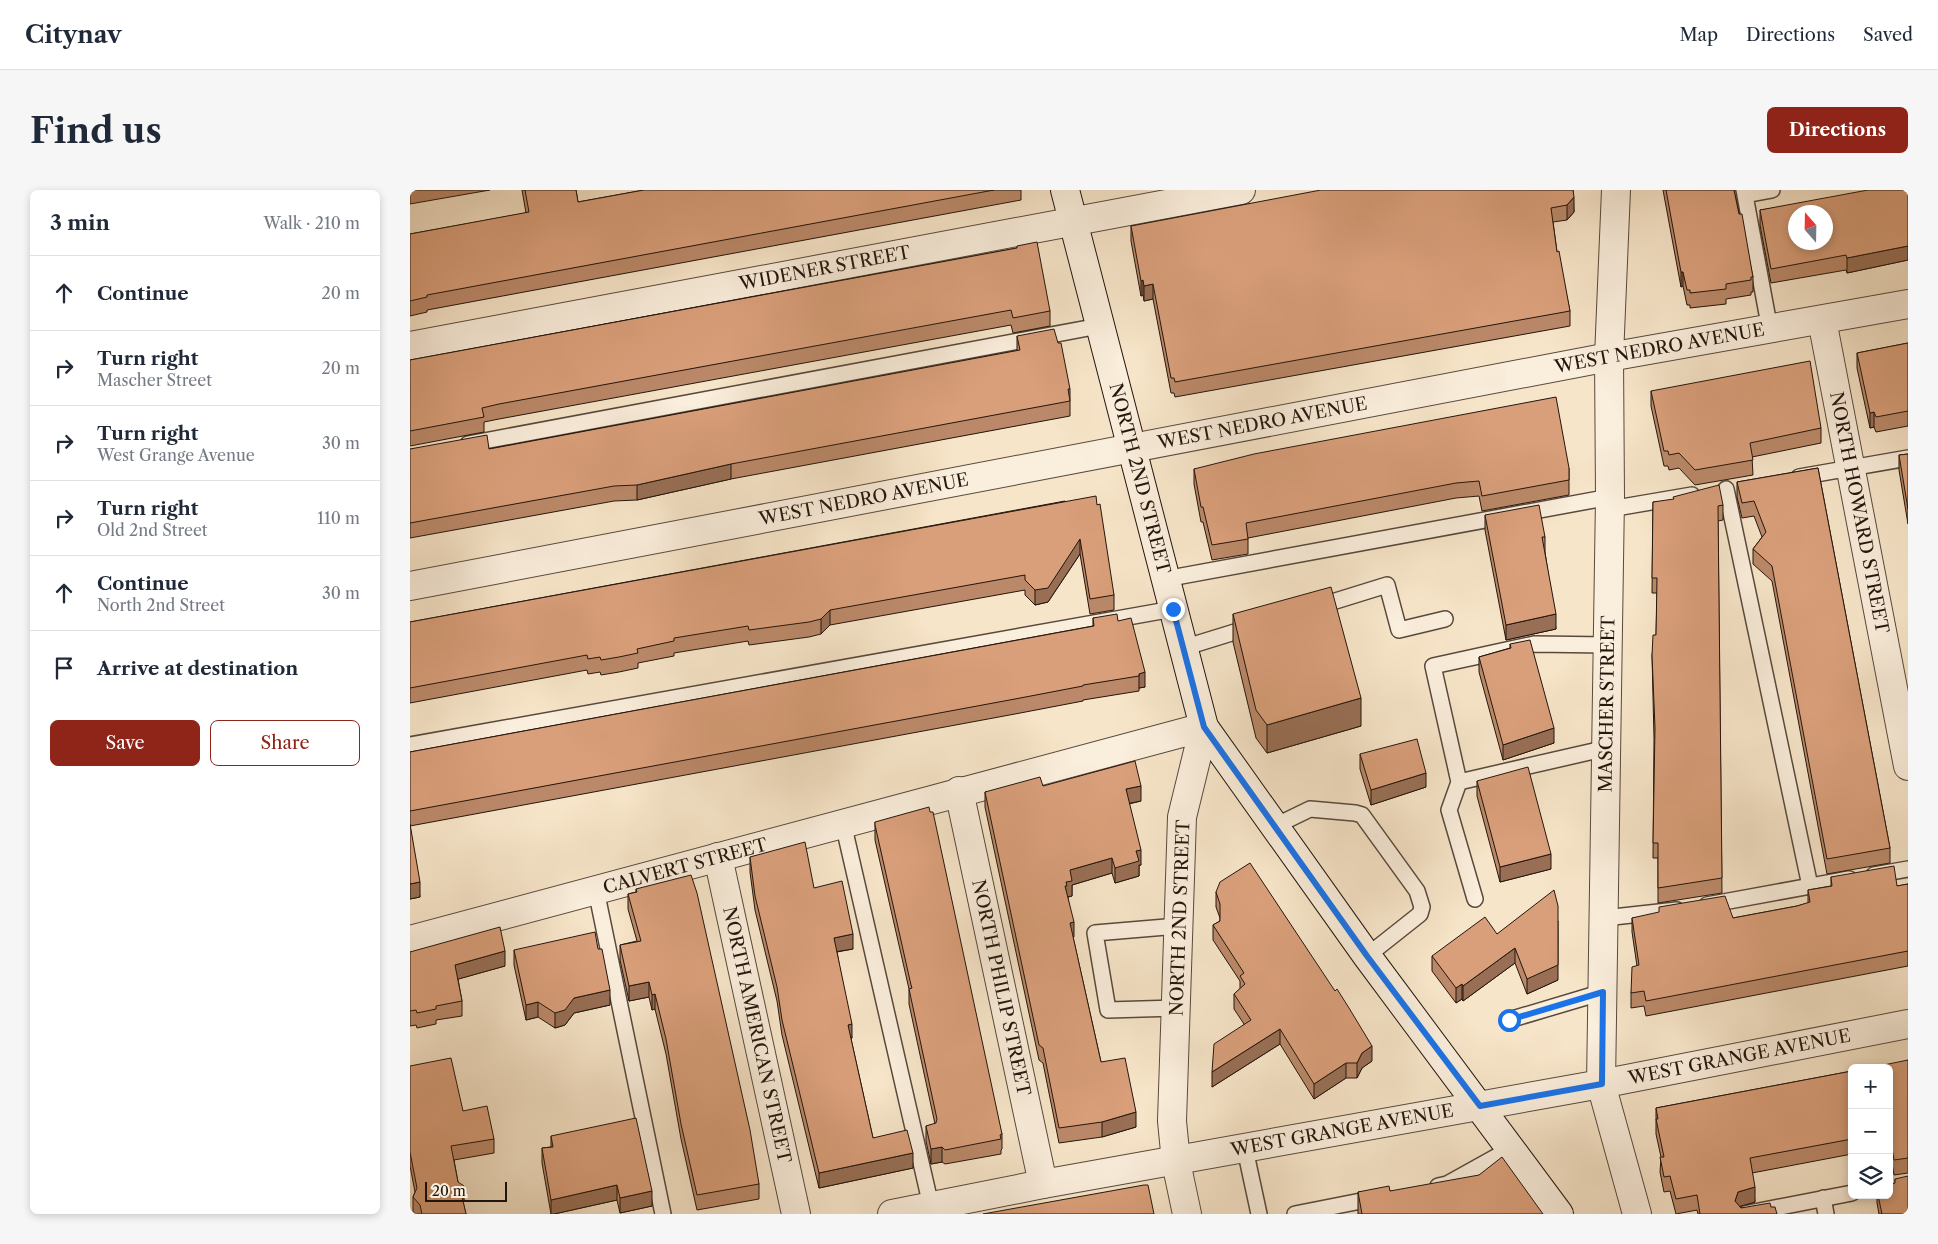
<!DOCTYPE html>
<html lang="en">
<head>
<meta charset="utf-8">
<style>
	body { margin:0; font-family:"Libre Caslon Text",serif; background:#f6f6f7; color:#1f2937 }
	.controls { position:absolute; right:15px; bottom:15px; display:grid; overflow:hidden; border-radius:8px; box-shadow:0 2px 8px #0003 }
	.controls button { width:45px; height:45px; display:grid; place-items:center; padding:0; border:0; border-bottom:1px solid #e0e1e3; background:#fff; color:#1f2937; font:25px sans-serif }
	.compass { position:absolute; left:1378px; top:15px; width:45px; height:45px; border-radius:50%; background:#fff; box-shadow:0 2px 8px #0003; rotate:340deg }
	.scale { position:absolute; left:15px; bottom:12px; width:82px; box-sizing:border-box; padding-left:5px; border:2px solid #23150d; border-top:0; font-size:14px; line-height:18px; white-space:nowrap; color:#23150d; -webkit-text-stroke:4px #faeedc; paint-order:stroke }
	.stop { position:absolute; width:15px; height:15px; margin:-11px; border:4px solid #1a73e8; border-radius:50%; background:#fff }
	.stop.end { background:#1a73e8; border-color:#fff; box-shadow:0 1px 5px #0008 }
	.list { margin:0; padding:0; list-style:none }
	h2 { display:flex; justify-content:space-between; align-items:center; height:65px; margin:0; padding:0 20px; font-size:21px }
	h2 small { font-size:16px; font-weight:400; color:#747a83 }
	.list li { display:grid; grid-template-columns:32px 1fr auto; gap:15px; align-items:center; box-sizing:border-box; height:75px; padding:0 20px; border-top:1px solid #e0e1e3 }
	.list b { display:block; font-size:19px; white-space:nowrap }
	.list p { margin:0; font-size:16px; white-space:nowrap; color:#747a83 }
	.list em { font-size:16px; font-style:normal; color:#747a83 }
	.actions { display:flex; gap:10px; padding:15px 20px }
	.actions a { flex:1; padding:11px 0; border:1px solid #8f2418; border-radius:8px; text-align:center; font-size:18px; color:#8f2418 }
	.actions .main { background:#8f2418; color:#fff }
	.icon { flex:none; width:28px; height:28px; fill:none; stroke:currentColor; stroke-width:2; stroke-linecap:round; stroke-linejoin:round }
	.map { position:relative; flex:none; width:1498px; height:1024px; overflow:hidden; border-radius:8px }
	header { display:flex; align-items:center; gap:30px; box-sizing:border-box; height:70px; padding:0 25px; background:#fff; border-bottom:1px solid #e0e1e3 }
	header strong { font-size:24px }
	nav { display:flex; gap:28px; margin-inline-start:auto; font-size:18px }
	.intro { display:flex; align-items:center; justify-content:space-between; box-sizing:border-box; height:120px; padding:0 30px }
	h1 { margin:0; font-size:35px }
	.button { padding:12px 22px; border-radius:8px; background:#8f2418; color:#fff; font-size:18px; font-weight:700 }
	main { display:flex; gap:30px; padding:0 30px }
	aside { flex:1; background:#fff; border-radius:8px; box-shadow:0 2px 8px #0003 }
	.map>svg:first-child { display:block }
	.lines { fill:none; stroke-linecap:round; stroke-linejoin:round }
	.lane-casing { stroke:#58493c; stroke-width:18 }
	.street-casing { stroke:#58493c; stroke-width:30 }
	.secondary-casing { stroke:#23150d; stroke-width:30 }
	.lane { stroke:#faeedc; stroke-width:15 }
	.street { stroke:#faeedc; stroke-width:28 }
	.secondary { stroke:#faeedc; stroke-width:28 }
	.wall { fill:#bb8969; stroke:#23150d }
	.shaded-wall { fill:#986f55; stroke:#23150d }
	.building { fill:#d99f7a; stroke:#23150d; fill-rule:evenodd }
	.route { stroke:#1a73e8; stroke-width:6 }
	.labels { text-anchor:middle; dominant-baseline:central; stroke-width:4; stroke-linejoin:round; paint-order:stroke }
	.street-label { font-size:18px; fill:#23150d; stroke:#faeedc }
</style>
</head>
<body>
<header>
<strong>Citynav</strong>
<nav><a>Map</a><a>Directions</a><a>Saved</a></nav>
</header>
<div class="intro"><h1>Find us</h1><a class="button">Directions</a></div>
<main>
<aside>
<h2>3 min<small>Walk · 210 m</small></h2>
<ul class="list">
<li><svg class="icon" aria-label="ahead" viewBox="0 0 24 24"><path d="M12 20V5M6 11l6-6 6 6"/></svg><div><b>Continue</b></div><em>20 m</em></li>
<li><svg class="icon" aria-label="right" viewBox="0 0 24 24"><path d="M7 20v-9h11M14 6l5 5-5 5"/></svg><div><b>Turn right</b><p>Mascher Street</p></div><em>20 m</em></li>
<li><svg class="icon" aria-label="right" viewBox="0 0 24 24"><path d="M7 20v-9h11M14 6l5 5-5 5"/></svg><div><b>Turn right</b><p>West Grange Avenue</p></div><em>30 m</em></li>
<li><svg class="icon" aria-label="right" viewBox="0 0 24 24"><path d="M7 20v-9h11M14 6l5 5-5 5"/></svg><div><b>Turn right</b><p>Old 2nd Street</p></div><em>110 m</em></li>
<li><svg class="icon" aria-label="ahead" viewBox="0 0 24 24"><path d="M12 20V5M6 11l6-6 6 6"/></svg><div><b>Continue</b><p>North 2nd Street</p></div><em>30 m</em></li>
<li><svg class="icon" aria-label="arrive" viewBox="0 0 24 24"><path d="M6 21V4h12l-3 4 3 4H6"/></svg><div><b>Arrive at destination</b></div></li>
</ul>
<div class="actions"><a class="main">Save</a><a>Share</a></div>
</aside>
<div class="map">
<svg width="1498" height="1024" viewBox="0 0 1498 1024">
	<rect width="100%" height="100%" fill="#f7e5c9"/>
	<filter id="stains"><feTurbulence type="fractalNoise" baseFrequency=".004" numOctaves="4"/><feColorMatrix values="0 0 0 0 .2 0 0 0 0 .09 0 0 0 0 .02 0 0 0 .5 -.17"/></filter>
	<radialGradient id="worn" r=".72"><stop offset=".6" stop-color="#630" stop-opacity="0"/><stop offset="1" stop-color="#630" stop-opacity=".3"/></radialGradient>
	<g class="lines">
		<g class="lane-casing">
			<path id="lane" d="M1334,0L1360,140
				M1335,5L1362,0
				M58,254L689,136
				M1389,287L1498,268
				M1316,299L1400,696
				M1200,319L1282,305
				M755,389L1200,307
				M906,417L977,395L989,440L1035,429
				M773,458L841,437
				M0,555L763,419
				M1197,558L1049,592L1023,476L1124,454L1198,455
				M1049,592L1039,620L1065,709
				M433,633L521,1016
				M865,636L900,619L945,623L952,625L1007,701L1012,717L1010,724L957,766
				M1464,685L1498,679
				M186,700L253,1024
				M1297,715L1439,689
				M1194,728L1267,720
				M766,818L698,820L685,743L768,736
				M1099,830L1193,802
				M835,959L849,1024
				M1028,996L1037,994L1100,959
				M1413,1008L1416,1024
				M885,1024L966,1008
				M1334,1024L1442,1003"/>
		</g>
		<g class="street-casing">
			<g id="street">
				<path d="M1206,0L1199,167L1200,307L1191,894L1227,1024"/>
				<path id="s1" d="M1412,130L1498,576"/>
				<path id="s2" d="M0,156L831,0"/>
				<path id="s3" d="M0,396L1199,167L1498,114"/>
				<path id="s4" d="M549,601L633,994"/>
				<path id="s5" d="M308,667L386,1024"/>
				<path id="s6" d="M0,750L794,537L772,627L762,931L766,972L777,1024"/>
				<path id="s7" d="M482,1024L633,994L1191,894L1498,834"/>
			</g>
		</g>
		<g class="secondary-casing">
			<g id="secondary">
				<path id="s8" d="M655,0L794,537L957,766L1149,1024"/>
			</g>
		</g>
		<use href="#lane" class="lane"/>
		<use href="#street" class="street"/>
		<use href="#secondary" class="secondary"/>
	</g>
	<path class="wall" d="M0,0H80L0,14Z
		M112,0H166L168,12L234,0H611V10L17,120V122L0,126V44L116,23Z
		M1163,0L1164,22L1157,30L1143,32L1147,62L1160,121V136L765,207L764,203H761L743,109L734,111L733,105L731,106L721,51V36Z
		M1253,0H1324L1343,87V102H1341V105L1316,109V114L1280,118V115H1277L1273,96L1271,97Z
		M1498,0V70L1437,83L1436,80L1361,93L1350,35V20Z
		M607,58L640,121V136L603,143L601,135L89,229L74,232V242L0,256V170Z
		M607,146L660,199V226L321,289L227,310L204,311L0,348V259H79L607,161Z
		M1498,153V236L1466,242L1464,237L1460,238L1447,178V163Z
		M1241,201L1411,238V253L1342,267L1343,285L1285,295L1269,278L1259,280L1258,276H1254L1241,216Z
		M1498,264V334L1489,280V265Z
		M1159,278V305L1072,321L1069,306L1046,308L838,348V364L802,370L793,332H791L784,294V279Z
		M1408,278L1480,658V673L1417,684L1362,391L1343,374V359L1352,347L1344,326L1332,328L1327,307V292Z
		M655,311L704,405V420L680,424L670,364L638,412L625,415L615,405V400L420,435L411,444L399,447L339,455L338,451L264,463V466L228,473V478L209,482L191,485L190,482L178,484L177,480L0,513V432Z
		M1243,312L1313,315V330L1308,331L1312,703L1248,713V668H1243L1244,549L1242,465L1246,445L1247,403H1242Z
		M1075,325L1135,347V362L1146,439L1096,450L1075,340Z
		M823,424L951,536L857,563L846,548L823,452Z
		M683,428L708,431L735,497L729,498V501L673,510V511L605,524L0,636L10,707L0,709V562L683,436Z
		M1100,454L1144,553L1093,570L1069,482V467L1100,458Z
		M950,564L1016,597L961,615L950,579Z
		M1067,591L1141,679L1090,692L1067,606Z
		M633,596L731,611L719,614L731,675H729V686L705,693L702,683L662,695V706L658,707L663,747L691,872L726,937L692,947L649,953L633,873L629,870L575,617V602Z
		M465,632L592,944V959L591,960V964L535,974L532,972L521,974L516,951V936L525,934L499,814V799L465,650Z
		M340,667L404,698L443,759L427,762L442,848L441,849L463,948L503,978L409,998L372,845L367,811L345,720L340,682Z
		M1421,687L1487,696L1498,694V776L1236,826L1234,816L1221,818V803L1227,776L1222,742V728H1323L1387,716L1398,713V700L1421,696Z
		M226,699L349,994V1009L287,1020L271,949L256,864L245,819L242,820L239,807L219,811L210,770V755L227,751L218,719V704L226,702Z
		M806,702L962,871L952,878L947,888H936L904,909L870,854L802,897L834,834L824,819V804L830,799V791L803,750V735L810,731V728L806,717Z
		M1087,744L1148,790L1117,804L1105,773L1053,811L1052,809L1046,813L1022,781V766Z
		M104,760L200,815L164,823L155,835L145,838L128,827L116,830L104,775Z
		M0,762L95,776L48,789L52,811V826L26,830V834L7,838L6,835L0,836Z
		M1498,870V983L1484,985L1479,957V878Z
		M0,876L53,921L84,949V963L44,970L48,992L54,1010L53,1012L56,1024H5L3,1021V1007L5,1002L0,976Z
		M1442,881V964L1342,983L1345,1012L1330,1016L1331,1018L1361,1017L1367,1024H1288L1287,1020L1266,1024L1260,1001L1254,1002L1250,982L1251,967L1246,944V918Z
		M141,946L242,1016L210,1023L207,1010L144,1024H141L132,973V958L141,957Z
		M1485,989L1498,1024H1469L1467,1013V1005H1479L1485,993Z
		M980,1001L1133,1024H948V1002Z"/>
	<path class="shaded-wall" d="M1164,7V22L1157,30V15Z
		M1498,56V70L1437,83V68Z
		M1271,82H1273V96L1271,97Z
		M733,90V105L731,106V91Z
		M743,94V109L734,111V96Z
		M1464,222V237L1460,238V223Z
		M321,274V289L227,310V295Z
		M670,349V364L638,412L625,415V400Z
		M420,420V435L411,444V429Z
		M1146,424V439L1096,450V435Z
		M735,482V497L729,498V484Z
		M951,508V536L857,563V535Z
		M1144,538V553L1093,570V555Z
		M1016,583V597L961,615V600Z
		M731,596V611L716,614V599Z
		M731,660V675H729V686L705,693V678L726,661Z
		M1141,664V679L1090,692V677Z
		M702,668V683L662,695V706L657,707L655,696L660,680Z
		M10,692V707L0,709V694Z
		M1148,731V790L1117,804V789Z
		M664,732V747L660,748V733Z
		M443,744V759L424,762V748Z
		M1105,758V773L1053,811V796Z
		M95,761V776L45,790V775Z
		M239,792V807L219,811V796Z
		M1052,794V809L1046,813V798Z
		M200,800V815L164,823L155,835L145,838V823L164,808Z
		M245,804V819L242,820V805Z
		M128,812V827L116,830V815Z
		M442,834V848L438,849V835Z
		M870,839V854L802,897V882Z
		M962,856V871L952,878L947,888V873L952,863Z
		M936,873V888L904,909V894Z
		M726,922V937L692,947V932Z
		M532,957V972L521,974V959Z
		M503,963V978L409,998V983Z
		M207,995V1010L144,1024H141V1010Z
		M54,996V1010L51,1017V1002Z
		M1345,997V1012L1328,1017L1325,1011L1328,1002Z
		M242,1001V1016L210,1023V1008Z"/>
	<path class="building" d="M115,0H166L168,12L234,0H584L17,105V107L0,111V44L119,22Z
		M911,0H1163L1164,7L1157,15L1141,18L1147,62L1149,61L1160,121L765,192L764,188H761L743,94L734,96L733,90L731,91L721,36Z
		M1256,0H1324L1329,24H1332L1343,87H1341V90L1316,94V99L1280,103V100H1277L1273,82H1271Z
		M1458,0H1498V56L1437,68L1436,65L1361,79L1350,20ZM1386,22H1416V52H1386Z
		M627,52L640,121L603,128L601,120L89,214L72,218L74,227L0,241V170L607,58V56Z
		M644,139L648,153H651L660,199H658L660,211L321,274L227,295L204,296L0,333V259L77,245L79,259L610,160L607,146Z
		M1498,153V221L1466,227L1464,222L1460,223L1447,163Z
		M1400,171L1411,238L1340,253L1343,270L1285,280L1269,263L1259,265L1258,261H1254L1241,201Z
		M1146,207L1159,278V290L1072,306L1069,291L1046,293L836,333L838,349L802,355L793,317H791L784,279L844,264Z
		M1498,264V319L1489,265Z
		M1408,278L1480,658L1417,669L1362,376L1343,359L1356,342L1344,311L1332,313L1327,292Z
		M1309,295L1313,315L1308,316L1312,688L1248,698V653H1243L1245,538L1242,465L1243,445H1246L1247,388H1242L1243,312L1264,309L1263,307Z
		M686,306L687,315L690,314L704,405L680,409L670,349L638,398L625,400L615,390V385L420,420L411,429L399,432L339,440L338,436L264,448V451L227,459L228,463L209,467L191,470L190,467L178,469L177,465L0,498V432Z
		M1129,315L1135,347H1132L1146,424L1096,435L1075,325Z
		M921,397L951,508L857,535L846,520L823,424Z
		M707,424L708,431L721,428L735,482L729,484V486L673,495V496L605,509L0,621V562L684,436L683,428Z
		M1120,450L1144,538L1093,555L1069,467L1101,458L1100,454Z
		M1007,549L1016,583L961,600L950,564Z
		M725,571L731,596L716,599L731,660L726,661L729,671L705,678L702,668L660,680L662,691L656,692L657,696H655L664,732L660,733L691,872L715,868L726,922L692,932L649,938L633,858L629,855L575,602L630,587L633,596Z
		M1118,577L1141,664L1090,677L1067,591Z
		M519,617L520,622H523L592,944L590,945L591,949L535,960L532,957L521,959L516,936L526,933L527,929L499,799L502,798L501,795L465,635V632Z
		M0,634L10,692L0,694Z
		M395,652L404,698L432,691L443,744L424,748L442,834L438,835L463,948L497,940L503,963L409,983L372,830L367,797L345,706L340,667Z
		M840,673L925,801L927,799L939,818L962,856L952,863L947,873H936L904,894L870,839L802,882L804,854L841,830L824,804L835,794L830,786L834,783L803,735L810,731V714L806,702L810,692Z
		M1484,676L1487,696L1498,694V761L1236,811L1234,801L1221,803L1222,777L1229,775L1222,728L1249,722V717L1315,706L1323,728L1387,716L1400,712L1398,700L1422,696L1421,687Z
		M281,685L287,703L340,940L349,994L287,1005L271,934L256,849L245,804L242,805L239,792L219,796L210,755L231,751L218,704L227,702L226,699Z
		M1144,700L1148,716V775L1117,789L1105,758L1053,796L1052,794L1046,798L1022,766L1075,727L1087,744Z
		M90,737L95,761L45,775L52,811L26,816V819L7,823L6,820L0,821V762Z
		M185,742L188,759H192L200,800L164,808L155,820L145,823L128,812L116,815L104,760Z
		M41,868L53,921L77,916L84,949L41,956L48,992L54,996L51,1002L56,1024H12L10,1015L3,1007L7,998L0,962V876Z
		M1498,870V968L1484,970L1479,942V878H1459Z
		M1442,881V949L1340,968L1345,997L1328,1002L1325,1011L1331,1018L1360,1013L1361,1017H1365L1367,1024H1290L1287,1005L1266,1009L1260,986L1254,987L1250,967H1254L1246,929H1248L1246,918Z
		M226,928L242,1001L210,1008L207,995L141,1010L132,958L143,957L141,946Z
		M1092,967L1133,1024H952L948,1002L979,996L980,1001L1069,985Z
		M1498,986V1024H1472L1468,1005H1479V995L1485,993V989Z
		M734,995H738L744,1024H573Z"/>
	<g class="lines">
		<path class="route" d="M763,419L794,537L957,766L1070,916L1192,894L1193,802L1099,830"/>
	</g>
	<g class="labels">
		<g class="street-label">
			<text stroke="none"><textPath href="#s2" startOffset="422">WIDENER STREET</textPath></text>
			<text stroke="none"><textPath href="#s3" startOffset="1272">WEST NEDRO AVENUE</textPath></text>
			<text stroke="none"><textPath href="#s3" startOffset="868">WEST NEDRO AVENUE</textPath></text>
			<text stroke="none"><textPath href="#s8" startOffset="298">NORTH 2ND STREET</textPath></text>
			<text stroke="none"><textPath href="#s3" startOffset="462">WEST NEDRO AVENUE</textPath></text>
			<text stroke="none"><textPath href="#s1" startOffset="196">NORTH HOWARD STREET</textPath></text>
			<text transform="translate(1197 514) rotate(-89)">MASCHER STREET</text>
			<text stroke="none"><textPath href="#s6" startOffset="285">CALVERT STREET</textPath></text>
			<text transform="translate(770 728) rotate(-88)">NORTH 2ND STREET</text>
			<text stroke="none"><textPath href="#s4" startOffset="201">NORTH PHILIP STREET</textPath></text>
			<text stroke="none"><textPath href="#s5" startOffset="182">NORTH AMERICAN STREET</textPath></text>
			<text stroke="none"><textPath href="#s7" startOffset="862">WEST GRANGE AVENUE</textPath></text>
			<text stroke="none"><textPath href="#s7" startOffset="458">WEST GRANGE AVENUE</textPath></text>
		</g>
	</g>
	<rect width="100%" height="100%" filter="url(#stains)"/>
	<rect width="100%" height="100%" fill="url(#worn)"/>
</svg>
<div class="controls">
<button>+</button>
<button>−</button>
<button><svg class="icon" aria-label="layers" viewBox="0 0 24 24"><path d="M12 4l9 5-9 5-9-5zM3 14l9 5 9-5"/></svg></button>
</div>
<svg class="compass" viewBox="-18 -18 36 36"><path d="M0-13l5 13h-10z" fill="#e53935"/><path d="M0 13l5-13h-10z" fill="#747a83"/></svg>
<div class="scale">20 m</div>
<div class="stop" style="left:1099px;top:830px"></div>
<div class="stop end" style="left:763px;top:419px"></div>
</div>
</main>
</body>
</html>
